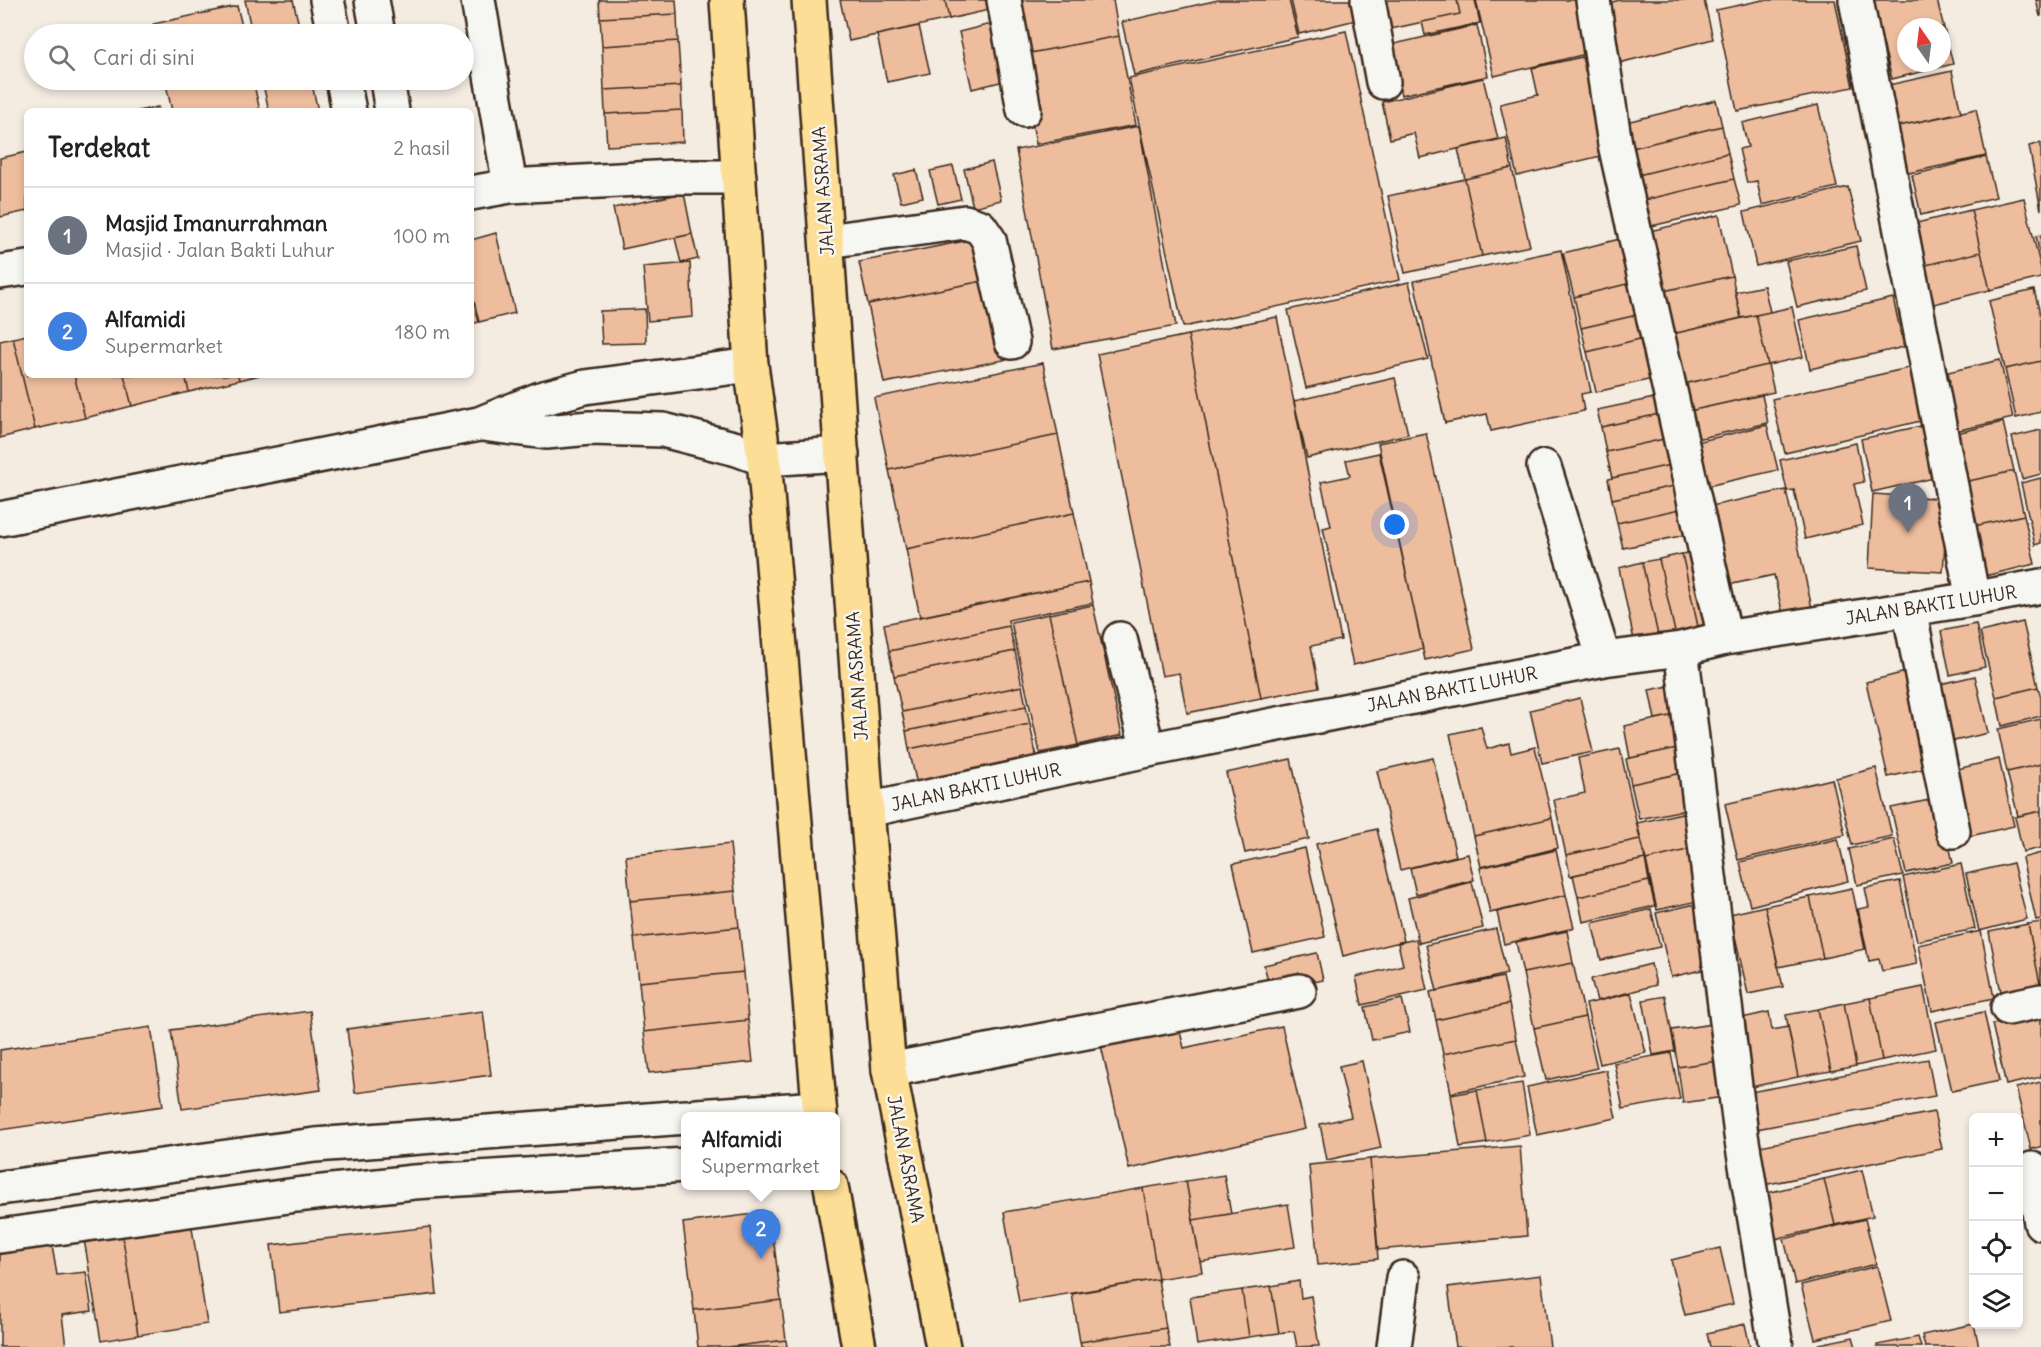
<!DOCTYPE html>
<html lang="id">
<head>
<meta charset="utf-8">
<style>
	body { margin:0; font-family:Delius,sans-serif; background:#f6f6f6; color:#222 }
	.controls { position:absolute; right:18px; bottom:18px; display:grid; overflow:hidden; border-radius:9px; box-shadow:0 3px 9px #0003 }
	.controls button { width:54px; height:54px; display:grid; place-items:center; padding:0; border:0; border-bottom:2px solid #e0e0e0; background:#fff; color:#222; font:30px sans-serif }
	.compass { position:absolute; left:1897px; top:18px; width:54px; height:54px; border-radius:50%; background:#fff; box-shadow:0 3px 9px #0003; rotate:346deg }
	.you { position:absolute; left:1395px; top:525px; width:21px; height:21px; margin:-15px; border:4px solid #fff; border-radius:50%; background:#1a73e8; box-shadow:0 0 0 9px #1a73e833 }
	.badge { display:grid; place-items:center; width:39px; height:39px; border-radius:50%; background:#db2777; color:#fff; font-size:20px; font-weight:700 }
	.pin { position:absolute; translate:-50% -50px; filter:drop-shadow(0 2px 3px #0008) }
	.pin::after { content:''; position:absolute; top:32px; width:21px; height:18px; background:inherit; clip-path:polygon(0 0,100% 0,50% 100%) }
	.popup { position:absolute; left:681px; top:1112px; width:159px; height:78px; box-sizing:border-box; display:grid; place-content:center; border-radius:9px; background:#fff; filter:drop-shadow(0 2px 4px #0005); font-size:20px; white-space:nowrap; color:#767676 }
	.popup b { font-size:22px; color:#222 }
	.popup::after { content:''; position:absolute; left:50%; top:100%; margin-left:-12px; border:12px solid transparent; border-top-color:#fff }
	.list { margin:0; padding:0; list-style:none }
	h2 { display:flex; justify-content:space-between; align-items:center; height:78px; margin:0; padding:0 24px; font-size:26px }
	h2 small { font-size:20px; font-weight:400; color:#767676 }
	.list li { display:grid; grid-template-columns:39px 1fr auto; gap:18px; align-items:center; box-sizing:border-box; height:96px; padding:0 24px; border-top:2px solid #e0e0e0 }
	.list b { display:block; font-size:22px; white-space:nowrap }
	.list p { margin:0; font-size:20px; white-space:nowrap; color:#767676 }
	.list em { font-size:20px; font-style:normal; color:#767676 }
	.icon { flex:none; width:33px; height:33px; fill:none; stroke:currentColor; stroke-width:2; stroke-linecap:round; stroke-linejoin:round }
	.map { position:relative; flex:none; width:2041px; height:1347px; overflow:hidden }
	.search { position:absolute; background:#fff; box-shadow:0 3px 9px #0003; left:24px; top:24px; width:450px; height:66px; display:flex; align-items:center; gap:15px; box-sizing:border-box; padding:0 21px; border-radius:33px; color:#767676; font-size:22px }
	.panel { position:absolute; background:#fff; box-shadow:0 3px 9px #0003; left:24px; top:108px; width:450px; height:270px; border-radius:9px }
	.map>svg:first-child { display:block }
	.building { fill:#eebd9e; stroke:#3b2a1e; stroke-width:1.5; fill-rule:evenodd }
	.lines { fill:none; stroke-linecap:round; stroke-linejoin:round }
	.minor-casing { stroke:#3b2a1e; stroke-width:38 }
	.highway-casing { stroke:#3b2a1e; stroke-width:38 }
	.minor { stroke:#f6f6f2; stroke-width:33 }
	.highway { stroke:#fcde96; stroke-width:33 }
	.labels { text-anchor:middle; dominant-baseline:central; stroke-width:5; stroke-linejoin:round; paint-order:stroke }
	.street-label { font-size:18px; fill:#3b2a1e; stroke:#f6f6f2 }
</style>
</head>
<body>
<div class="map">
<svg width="2041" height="1347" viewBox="0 0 2041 1347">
	<rect width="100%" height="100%" fill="#f4ebe1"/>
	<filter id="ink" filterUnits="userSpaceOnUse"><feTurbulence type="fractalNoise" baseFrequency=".0167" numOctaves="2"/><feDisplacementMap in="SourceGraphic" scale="12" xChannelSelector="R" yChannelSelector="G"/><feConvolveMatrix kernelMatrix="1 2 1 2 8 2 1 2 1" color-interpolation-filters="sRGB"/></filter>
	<g filter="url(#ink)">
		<path class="building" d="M245,0H293L301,34H252Z
			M599,0H676L677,14L600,18Z
			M840,0H945L949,19L849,41Z
			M945,0H987L989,10L949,19Z
			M1009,0H1113L1119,36L1020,55Z
			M1218,0H1289L1298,37L1134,75L1122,22Z
			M1291,0H1351L1356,20L1299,34Z
			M1380,0H1457L1460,14L1386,30Z
			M1457,0H1475L1480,23L1425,35L1422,22L1460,14Z
			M1476,0H1577L1590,53L1494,76Z
			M1620,0H1704L1713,39L1619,63L1604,4Z
			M1763,0H1835L1853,87L1737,111L1716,10Z
			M1872,0H1937L1953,64L1892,79ZM1906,27H1942V63H1906Z
			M2036,0H2041V16H2040Z
			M237,6L244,34H155L153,24Z
			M677,14L678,41L602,46L600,18Z
			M1003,21L1016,78L972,89L959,32Z
			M1477,25L1488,76L1401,95L1390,45Z
			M919,26L930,73L887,82L877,35Z
			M1346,31L1400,280L1183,327L1129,78Z
			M1119,36L1136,125L1036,144L1020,55Z
			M678,41L681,86L604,90L602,46Z
			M1582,57L1605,155L1517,176L1500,104L1538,95L1532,68Z
			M1952,71L1961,113L1894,127L1884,86Z
			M1483,78L1498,139L1420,158L1414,133L1390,139L1382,102Z
			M165,80H253L260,111H172Z
			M262,80H311L318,111H269Z
			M681,86L682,110L605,114L604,90Z
			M1716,100L1722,126L1624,150L1618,124Z
			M1818,105L1837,187L1762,205L1757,181L1747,183L1739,149L1748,147L1742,123Z
			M158,107L159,111H138Z
			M1976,109L1986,156L1904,174L1894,127Z
			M682,110L683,142L607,146L605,114Z
			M1139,126L1176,326L1053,349L1016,150Z
			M1722,126L1728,153L1630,177L1624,150Z
			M1506,138L1512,168L1465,179L1458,149Z
			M2041,143V210L2029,146Z
			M27,152V211L0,217V158Z
			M1728,153L1734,179L1636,202L1630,177Z
			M1986,157L1996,197L1921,215L1912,175Z
			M992,162L1001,200L973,207L964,169Z
			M953,166L961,199L938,204L930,171Z
			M1512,168L1530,246L1482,256L1465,179Z
			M916,170L923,197L901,202L894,175Z
			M1465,179L1482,256L1405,273L1388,196Z
			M1734,179L1741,205L1643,228L1636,202Z
			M1848,187L1861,241L1756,266L1744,212Z
			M684,193L692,234L622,249L613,208Z
			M2024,198L2041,269V278L1990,290L1971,210Z
			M1971,210L1981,252L1913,268L1904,226Z
			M1719,215L1732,276L1659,292L1645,232Z
			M496,233L515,313L479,322L471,289V240Z
			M692,234L698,259L681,263L675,238Z
			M2041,235V260L2036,236Z
			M1628,237L1639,281L1574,297L1563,253Z
			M980,238L988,280L868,304L859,262Z
			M1856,246L1866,291L1797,307L1786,261Z
			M1561,250L1591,392L1581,394L1584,411L1491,431L1487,414L1445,423L1414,281Z
			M1981,252L1990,290L1922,307L1913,268Z
			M690,263L693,317L648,321L643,267Z
			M1732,276L1741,318L1668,335L1659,292Z
			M988,280L1004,360L884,383L868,304Z
			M1639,281L1646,313L1581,328L1574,297Z
			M1409,282L1428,359L1306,388L1288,310Z
			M1764,286L1770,312L1741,318L1735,292Z
			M471,289L479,322L471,324Z
			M2034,290L2041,317V361L2005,369L1989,301Z
			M1893,298L1904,347L1810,369L1799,320Z
			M1792,307L1803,357L1768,365L1756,315Z
			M645,309L646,343L602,344L600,311Z
			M1646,313L1652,336L1587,352L1581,328Z
			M1756,315L1768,365L1679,385L1668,335Z
			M1277,317L1341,640L1311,646L1319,687L1261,698L1188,335Z
			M27,335V375H74L85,418L35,429L13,338Z
			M1188,335L1261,698L1187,713L1179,673L1162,676L1097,354Z
			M1652,336L1661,377L1596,392L1587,352Z
			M13,338L35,429L0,438V341Z
			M2000,360L2013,418L1955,431L1944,383L1950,382L1948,372Z
			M2041,361V412L2016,418L2005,369Z
			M1043,363L1058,435L889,470L874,398Z
			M1768,365L1774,392L1685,412L1679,385Z
			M1913,367L1925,420L1785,453L1772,399Z
			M74,375H124L132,406L85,418Z
			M124,375H185L189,392L132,406Z
			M185,375H238L239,380L189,392Z
			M238,375H260L239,380Z
			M1395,378L1408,434L1307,458L1294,401Z
			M1762,395L1768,423L1692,440L1685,412Z
			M1664,396L1668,412L1601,427L1597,410Z
			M1668,412L1673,437L1606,452L1601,427Z
			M2003,422L2014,471L1955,484L1944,436Z
			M1935,423L1947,475L1872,492L1861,439Z
			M1767,425L1778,470L1703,487L1693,443Z
			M2041,430V474L2022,479L2012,437Z
			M1426,433L1474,649L1425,660L1378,443Z
			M1058,435L1074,513L906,549L889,470Z
			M1673,437L1679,463L1612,478L1606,452Z
			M1856,443L1864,482L1854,484L1863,525L1805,539L1794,490L1787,491L1780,460Z
			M1379,453L1423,649L1353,665L1323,528L1331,526L1321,482L1350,476L1346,460Z
			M1679,463L1684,484L1612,499L1608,479Z
			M2014,471L2024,515L1965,528L1955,484Z
			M2041,478V543L2035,545L2021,483Z
			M1684,484L1689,507L1617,523L1612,499Z
			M1786,490L1812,608L1783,615L1774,575L1728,585L1711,506Z
			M1873,494L1948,499L1943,572L1869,568Z
			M1689,507L1695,533L1623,548L1617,523Z
			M1074,513L1089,582L920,617L906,549Z
			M2024,515L2035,564L1976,578L1965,528Z
			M1698,551L1715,628L1699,631L1682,554Z
			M1682,554L1699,631L1676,637L1659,559Z
			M1659,559L1676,637L1659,640L1642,562Z
			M1642,562L1659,640L1635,645L1619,568Z
			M1089,582L1093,603L1008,620L1009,626L889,651L884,624Z
			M1093,605L1122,735L1078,745L1049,614Z
			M1049,614L1078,745L1040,753L1011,622Z
			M2023,622L2038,687L1996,697L1980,632Z
			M1976,624L1985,667L1950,675L1941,631Z
			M1009,626L1015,651L894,676L889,651Z
			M1015,651L1022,686L902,712L894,676Z
			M1910,671L1932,767L1888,777L1866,682Z
			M1975,676L1988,733L1950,742L1936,685Z
			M1022,686L1026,706L906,731L902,712Z
			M1669,686L1675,715L1655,719L1649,690Z
			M2038,687L2041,698V716L2002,726L1996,697Z
			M1580,698L1593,752L1542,763L1530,710Z
			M1026,706L1030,724L909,749L906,731Z
			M1675,715L1682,747L1630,758L1624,726Z
			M2041,719V764L2007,772L1998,729Z
			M1030,724L1037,760L917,785L909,749Z
			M1481,727L1487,749L1509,743L1511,753L1535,747L1552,818L1474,836L1450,734Z
			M1682,747L1687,772L1631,784L1626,759Z
			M1620,749L1640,839L1566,855L1554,800L1585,793L1578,758Z
			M1433,758L1456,856L1400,870L1377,771Z
			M1291,759L1309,839L1245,853L1226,773Z
			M1999,759L2014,826L1961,838L1945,772Z
			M2041,764V811L2018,816L2007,772Z
			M1876,768L1892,836L1852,845L1836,778Z
			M1687,772L1694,808L1639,819L1631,784Z
			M1832,779L1845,835L1738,860L1725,804Z
			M1939,798L1953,863L1906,873L1891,808Z
			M2041,811V848L2023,852L2015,817Z
			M1682,813L1691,849L1646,860L1637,823Z
			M1552,818L1558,848L1481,867L1474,836Z
			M1377,829L1404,941L1343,956L1316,844Z
			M1640,839L1645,859L1570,876L1566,855Z
			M1838,839L1848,881L1750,906L1740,862Z
			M1894,839L1903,875L1857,885L1849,849Z
			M730,844L735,891L630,901L626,856Z
			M1305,848L1325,937L1253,953L1233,864Z
			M1691,849L1702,900L1657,910L1646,860Z
			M1556,850L1566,895L1490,913L1480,868Z
			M2041,853V919L2036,920L2022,858Z
			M1468,854L1474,880L1416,894L1410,868Z
			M1645,859L1649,881L1578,897L1573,875Z
			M2013,863L2027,919L1979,931L1966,874Z
			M1961,864L1975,929L1917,941L1903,877Z
			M1649,881L1655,906L1583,922L1578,897Z
			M1900,881L1917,964L1882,971L1879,959L1869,961L1858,909L1869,907L1865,888Z
			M1472,882L1483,928L1419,943L1408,898Z
			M1852,888L1865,949L1823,958L1810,897Z
			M735,891L739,927L634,938L630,901Z
			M1566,895L1574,928L1504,944L1497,912Z
			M1810,897L1823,958L1778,967L1765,906Z
			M1700,903L1715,967L1671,977L1656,913Z
			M1765,906L1783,987L1748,994L1730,914Z
			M1651,909L1660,947L1601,960L1592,923Z
			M2041,922V984H2040L2028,924Z
			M2028,924L2040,984L2001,992L1989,932Z
			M739,927L744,972L639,982L634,938Z
			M1496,929L1507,974L1437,991L1426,945Z
			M1567,931L1573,963L1523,973L1516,942Z
			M1981,931L1994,998L1932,1011L1918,945Z
			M1416,939L1427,990L1362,1005L1356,977L1403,965L1398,943Z
			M1317,953L1323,980L1271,992L1264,965Z
			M1573,963L1585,1017L1534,1028L1523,973Z
			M1651,964L1656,985L1597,1001L1591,979Z
			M744,972L748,1020L644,1032L639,982Z
			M1503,977L1509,1004L1436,1020L1430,992Z
			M1923,987L1936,1049L1882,1060L1870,998Z
			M1631,993L1646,1053L1600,1064L1586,1004Z
			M1665,996L1675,1051L1653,1055L1643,1000Z
			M1870,998L1882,1060L1856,1066L1844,1003Z
			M1402,999L1410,1032L1372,1040L1365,1007Z
			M1844,1003L1856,1066L1831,1071L1818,1009Z
			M1509,1004L1516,1039L1443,1054L1436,1020Z
			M1818,1009L1831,1071L1798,1077L1786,1015Z
			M310,1011L321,1090L182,1109L171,1030Z
			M483,1011L491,1075L355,1093L347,1029Z
			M1769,1012L1772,1030L1788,1027L1798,1077L1742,1089L1732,1038L1746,1035L1742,1018Z
			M1984,1012L1999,1081L1952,1091L1936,1022Z
			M2041,1013V1077L2006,1085L1992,1024Z
			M1585,1017L1597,1068L1546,1080L1534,1028Z
			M748,1020L753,1062L649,1073L644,1032Z
			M1178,1023L1184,1048L1282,1026L1305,1129L1129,1169L1100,1041Z
			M1719,1023L1724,1060L1678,1067L1672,1030Z
			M151,1027L163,1106L0,1130V1050Z
			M1516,1039L1524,1077L1451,1093L1443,1054Z
			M1671,1053L1680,1099L1623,1109L1614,1063Z
			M1928,1059L1935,1096L1751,1130L1745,1093Z
			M1724,1060L1730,1096L1683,1103L1678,1067Z
			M1362,1061L1381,1148L1327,1160L1320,1124L1351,1117L1339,1066Z
			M1606,1070L1616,1118L1537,1135L1527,1087Z
			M2041,1082V1147L2031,1149L2016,1088Z
			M1522,1083L1530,1135L1487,1143L1477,1090Z
			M1477,1090L1487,1143L1460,1147L1451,1095Z
			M1934,1112L1942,1149L1758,1186L1750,1148Z
			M1520,1146L1527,1236L1378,1250L1370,1159Z
			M1370,1159L1378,1259L1318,1265L1309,1165Z
			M1862,1170L1873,1216L1835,1225L1824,1179Z
			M1224,1175L1231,1214L1193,1220L1186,1181Z
			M1824,1179L1835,1225L1766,1241L1755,1196Z
			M1186,1181L1202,1272L1158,1279L1143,1188Z
			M1143,1188L1158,1279L1019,1302L1004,1212Z
			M1288,1204L1295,1247L1200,1262L1193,1220Z
			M770,1212L781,1300L694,1310L683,1223Z
			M190,1215L207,1324L138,1335L121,1226Z
			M1865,1219L1876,1264L1795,1284L1784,1239Z
			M121,1226L138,1335L101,1341L83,1233Z
			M430,1227L437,1294L279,1312L271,1245Z
			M52,1246L57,1275L86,1272L92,1311L62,1315L66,1347H0V1253Z
			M1720,1248L1733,1304L1685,1315L1671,1260Z
			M1877,1266L1891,1321L1815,1339L1801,1285Z
			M1541,1275L1550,1347H1456L1448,1287Z
			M1158,1279L1166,1328L1080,1342L1072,1294Z
			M1299,1281L1301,1298L1311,1296L1319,1346L1297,1347L1294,1331L1279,1333L1271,1286Z
			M1271,1286L1279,1333L1249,1337L1242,1290Z
			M1242,1290L1249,1337L1197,1345L1190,1297Z
			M781,1300L786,1340L728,1347H698L694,1310Z
			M1745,1324L1750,1347H1710L1707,1333Z
			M1974,1324L1979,1347H1925L1922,1335Z
			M1166,1328L1170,1347H1081L1080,1342Z
			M1853,1337L1856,1347H1819V1344Z
			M1918,1337L1921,1347H1877V1345Z
			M786,1340L787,1347H728Z"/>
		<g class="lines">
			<g class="minor-casing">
				<path id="minor" d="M327,0L334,34
					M372,0L378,34
					M478,0L510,186
					M1004,0L1024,110
					M1368,0L1383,82
					M1593,0L1615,144L1725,638
					M1856,0L1973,599
					M343,80L349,111
					M387,80L392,111
					M471,193L510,186L673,177H739
					M827,241L965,222L980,227L989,240L1012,342
					M0,272L27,268
					M482,424L546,432L590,428L663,430L737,449L764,459L842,454
					M1544,467L1604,659
					M0,519L479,424L540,399L585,387L751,365
					M1909,609L1953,831
					M1120,639L1148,750
					M1681,649L1741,1135L1776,1347
					M867,810L1148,750L1604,659L1681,649L1725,638L1973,599L2041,586
					M2008,1008L2041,1001
					M889,1070L1299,991
					M697,1116L819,1108
					M2032,1169L2041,1223
					M0,1188L315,1145L686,1117
					M0,1236L296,1195L414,1182L686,1165
					M1394,1347L1403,1278"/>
			</g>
			<g class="highway-casing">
				<path id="highway" d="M727,0L751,365L764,459L820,1116
					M809,0L867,810L889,1070L943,1347
					M831,1186L859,1347"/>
			</g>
			<use href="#minor" class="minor"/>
			<use href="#highway" class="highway"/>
		</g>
	</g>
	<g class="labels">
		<g class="street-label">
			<text transform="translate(823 191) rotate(-94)">JALAN ASRAMA</text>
			<text transform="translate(1931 605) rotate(-9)">JALAN BAKTI LUHUR</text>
			<text transform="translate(857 676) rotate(-94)">JALAN ASRAMA</text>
			<text transform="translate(1452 689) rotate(-11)">JALAN BAKTI LUHUR</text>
			<text transform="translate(976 787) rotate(-12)">JALAN BAKTI LUHUR</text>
			<text transform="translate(906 1159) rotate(79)">JALAN ASRAMA</text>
		</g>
	</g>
</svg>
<div class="controls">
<button>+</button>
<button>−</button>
<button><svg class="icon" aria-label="locate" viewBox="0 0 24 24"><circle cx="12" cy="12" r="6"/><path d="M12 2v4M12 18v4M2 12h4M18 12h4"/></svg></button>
<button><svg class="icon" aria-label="layers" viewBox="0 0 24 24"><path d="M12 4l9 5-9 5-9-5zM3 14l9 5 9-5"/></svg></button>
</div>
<svg class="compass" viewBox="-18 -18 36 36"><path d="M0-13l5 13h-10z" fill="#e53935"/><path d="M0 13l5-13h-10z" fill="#767676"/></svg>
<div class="you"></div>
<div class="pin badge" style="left:1908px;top:533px;background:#6b7280">1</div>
<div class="pin badge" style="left:761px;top:1259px;background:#3f7fe0">2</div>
<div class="popup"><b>Alfamidi</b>Supermarket</div>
<div class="search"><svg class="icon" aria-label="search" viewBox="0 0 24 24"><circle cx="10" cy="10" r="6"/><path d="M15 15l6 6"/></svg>Cari di sini</div>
<section class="panel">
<h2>Terdekat<small>2 hasil</small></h2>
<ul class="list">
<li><span class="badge" style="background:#6b7280">1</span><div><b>Masjid Imanurrahman</b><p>Masjid · Jalan Bakti Luhur</p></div><em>100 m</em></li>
<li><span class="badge" style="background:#3f7fe0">2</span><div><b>Alfamidi</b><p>Supermarket</p></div><em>180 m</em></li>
</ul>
</section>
</div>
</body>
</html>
